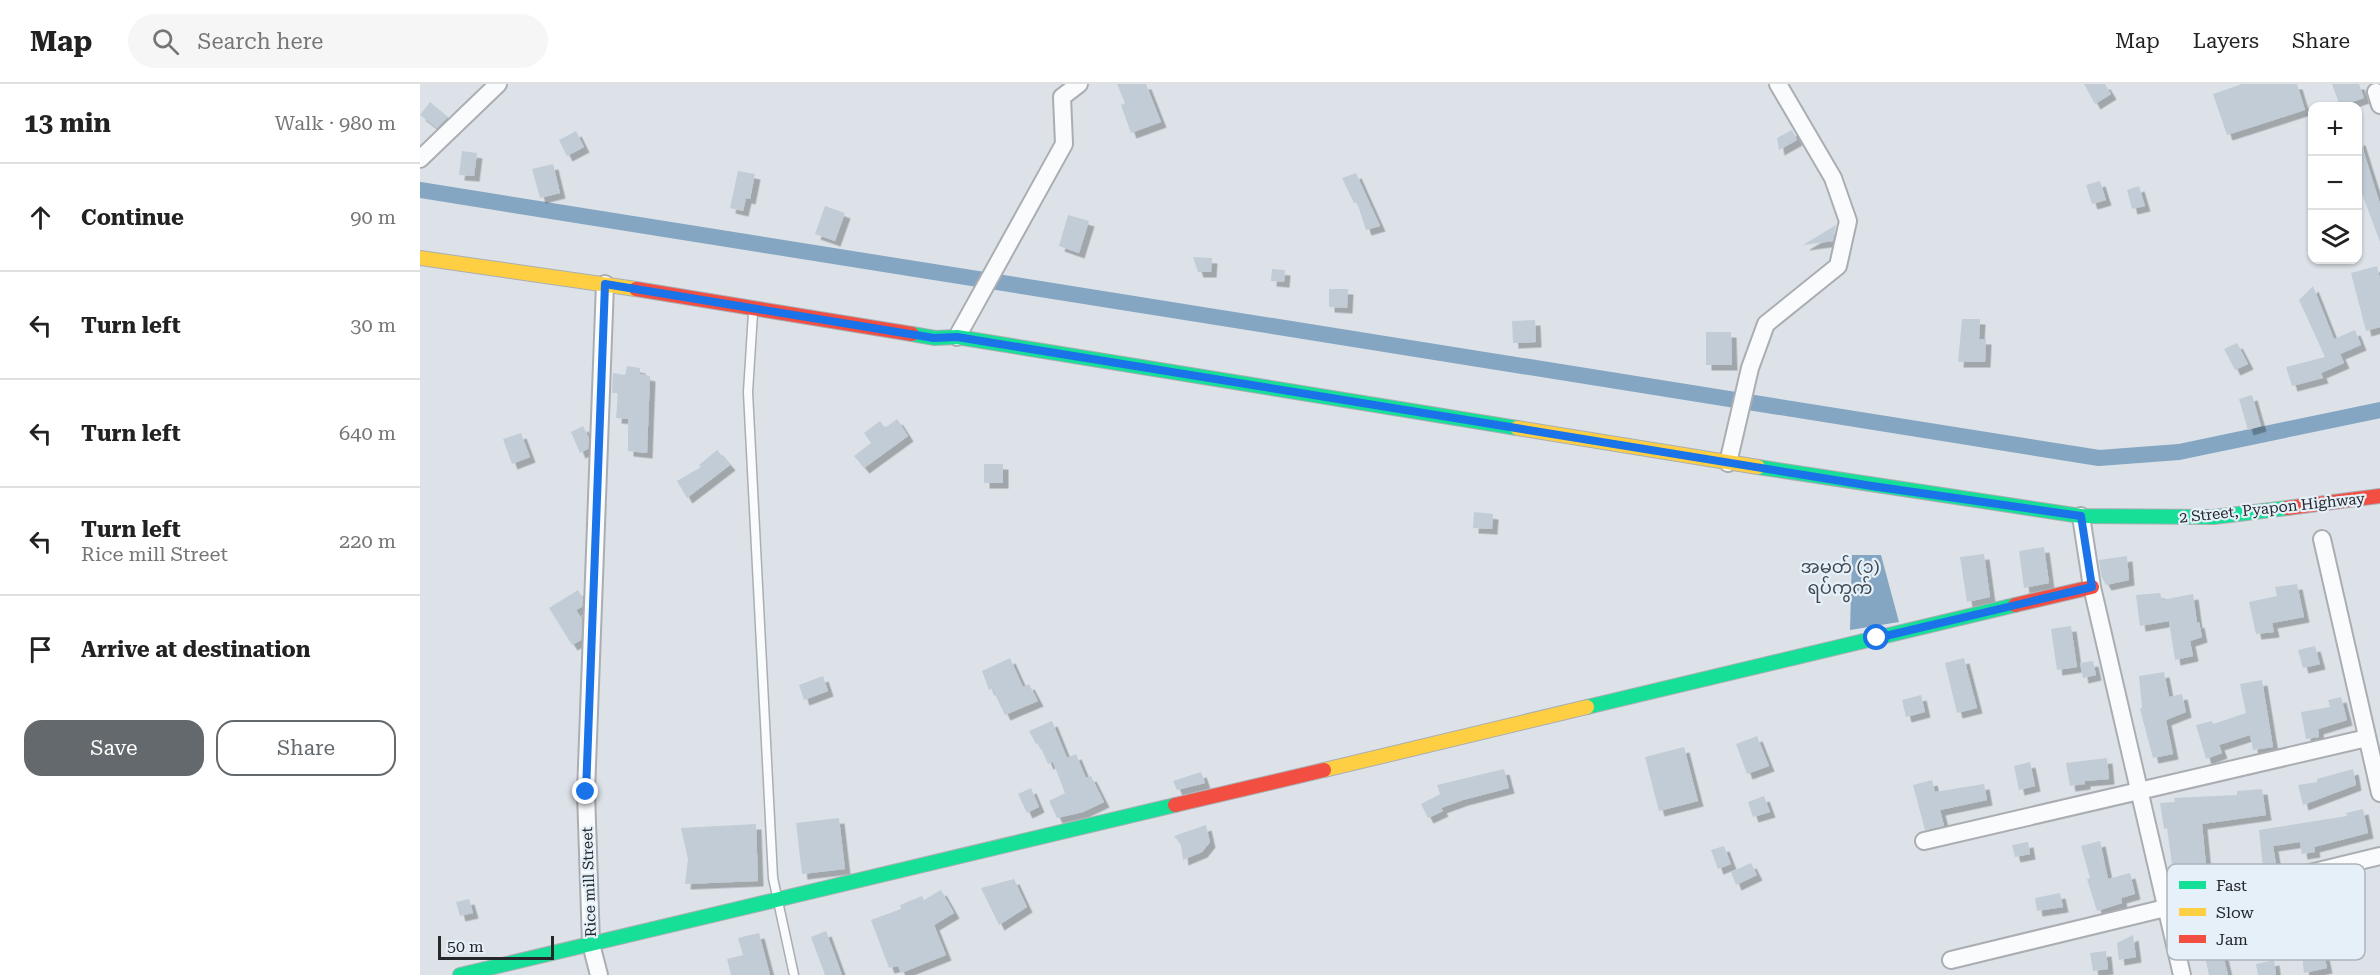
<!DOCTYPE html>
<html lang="en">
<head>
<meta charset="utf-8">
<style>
	body { margin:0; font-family:"Roboto Serif","Noto Sans Myanmar",serif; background:#f6f6f6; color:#222 }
	.controls { position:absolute; right:18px; top:18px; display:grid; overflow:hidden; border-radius:12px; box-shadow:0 2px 4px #0004 }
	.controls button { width:54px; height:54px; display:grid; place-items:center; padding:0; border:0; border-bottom:2px solid #e0e0e0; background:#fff; color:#222; font:30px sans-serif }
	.scale { position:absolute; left:18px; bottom:15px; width:116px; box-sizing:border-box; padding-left:6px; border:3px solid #24282b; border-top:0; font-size:16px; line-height:21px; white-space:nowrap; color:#24282b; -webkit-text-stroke:4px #e6f0f9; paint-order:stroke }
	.stop { position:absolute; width:18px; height:18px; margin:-14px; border:4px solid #1a73e8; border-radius:50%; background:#fff }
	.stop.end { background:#1a73e8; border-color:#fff; box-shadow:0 2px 6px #0008 }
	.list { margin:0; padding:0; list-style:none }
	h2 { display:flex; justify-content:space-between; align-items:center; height:78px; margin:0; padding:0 24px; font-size:26px }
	h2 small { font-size:20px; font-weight:400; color:#767676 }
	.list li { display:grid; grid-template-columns:39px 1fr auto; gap:18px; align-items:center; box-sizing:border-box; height:108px; padding:0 24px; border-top:2px solid #e0e0e0 }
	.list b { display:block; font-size:22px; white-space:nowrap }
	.list p { margin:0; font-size:20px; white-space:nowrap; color:#767676 }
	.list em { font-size:20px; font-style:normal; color:#767676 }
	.actions { display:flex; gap:12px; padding:18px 24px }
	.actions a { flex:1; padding:14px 0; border:2px solid #64696d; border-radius:18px; text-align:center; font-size:21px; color:#64696d }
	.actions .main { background:#64696d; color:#fff }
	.icon { flex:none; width:33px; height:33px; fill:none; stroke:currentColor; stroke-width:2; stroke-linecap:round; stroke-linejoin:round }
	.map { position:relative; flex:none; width:1960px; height:891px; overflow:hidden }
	header { display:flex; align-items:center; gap:36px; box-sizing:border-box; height:84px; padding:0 30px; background:#fff; border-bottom:2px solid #e0e0e0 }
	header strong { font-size:28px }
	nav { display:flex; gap:33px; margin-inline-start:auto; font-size:21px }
	.search { width:420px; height:54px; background:#f6f6f6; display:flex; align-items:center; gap:15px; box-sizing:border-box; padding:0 21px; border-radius:33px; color:#767676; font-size:22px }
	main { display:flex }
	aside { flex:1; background:#fff }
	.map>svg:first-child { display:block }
	.water { fill:#85a6c2 }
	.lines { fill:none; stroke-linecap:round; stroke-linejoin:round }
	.canal { stroke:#85a6c2; stroke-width:16 }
	.building { fill:#c1ccd6; filter:url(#shadow) }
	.lane-casing { stroke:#aaaeb2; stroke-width:11 }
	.street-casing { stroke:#aaaeb2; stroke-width:20 }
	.fast-casing { stroke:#aaaeb2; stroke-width:16 }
	.slow-casing { stroke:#aaaeb2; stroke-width:16 }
	.jam-casing { stroke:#aaaeb2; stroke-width:16 }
	.lane { stroke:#fafbfc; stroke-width:8 }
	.street { stroke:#fafbfc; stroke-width:16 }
	.fast { stroke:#16e098; stroke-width:14 }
	.slow { stroke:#ffcf43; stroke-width:14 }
	.jam { stroke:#f24e42; stroke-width:14 }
	.route { stroke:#1a73e8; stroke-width:8 }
	.labels { text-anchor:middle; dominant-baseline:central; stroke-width:4.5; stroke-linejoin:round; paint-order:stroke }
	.street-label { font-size:15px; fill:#24282b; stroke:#e6f0f9 }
	.quarter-label { font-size:18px; fill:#424a52; stroke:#e6f0f9 }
	.key { fill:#e6f0f9; stroke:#acb4bb; stroke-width:1.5 }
	.key-label { font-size:16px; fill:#24282b }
</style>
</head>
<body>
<header>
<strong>Map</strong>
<div class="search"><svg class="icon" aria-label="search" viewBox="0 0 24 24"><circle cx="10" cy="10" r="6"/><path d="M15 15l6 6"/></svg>Search here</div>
<nav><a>Map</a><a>Layers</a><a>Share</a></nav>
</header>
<main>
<aside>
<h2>13 min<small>Walk · 980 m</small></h2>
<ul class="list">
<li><svg class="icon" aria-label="ahead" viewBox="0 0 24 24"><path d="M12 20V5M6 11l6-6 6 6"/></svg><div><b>Continue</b></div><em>90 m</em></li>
<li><svg class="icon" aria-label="left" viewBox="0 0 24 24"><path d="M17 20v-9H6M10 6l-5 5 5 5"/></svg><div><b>Turn left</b></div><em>30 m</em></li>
<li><svg class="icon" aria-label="left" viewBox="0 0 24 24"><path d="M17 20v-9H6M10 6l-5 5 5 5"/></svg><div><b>Turn left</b></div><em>640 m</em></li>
<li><svg class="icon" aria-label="left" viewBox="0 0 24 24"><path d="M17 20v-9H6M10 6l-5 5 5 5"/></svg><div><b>Turn left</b><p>Rice mill Street</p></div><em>220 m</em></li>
<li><svg class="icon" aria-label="arrive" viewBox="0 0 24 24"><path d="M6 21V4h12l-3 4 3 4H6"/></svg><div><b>Arrive at destination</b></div></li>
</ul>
<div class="actions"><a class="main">Save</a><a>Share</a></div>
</aside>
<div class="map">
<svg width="1960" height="891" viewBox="0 0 1960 891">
	<defs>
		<filter id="shadow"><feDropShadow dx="5.5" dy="5.5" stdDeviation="0" flood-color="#0004"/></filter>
	</defs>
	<rect width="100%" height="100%" fill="#dce2e8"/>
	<path class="water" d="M1432,471H1461L1479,538L1430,546Z"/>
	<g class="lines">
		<path class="canal" d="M0,106L1679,374L1759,368L1960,326"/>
	</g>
	<path class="building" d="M697,0H726L741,38L711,49L701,21L705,19Z
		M1664,0H1685L1691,10L1675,20Z
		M1822,0H1877L1885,26L1807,51L1793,10Z
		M1912,0H1939L1944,14L1920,22Z
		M10,18L28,33L17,44L0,31Z
		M1372,46L1377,56L1359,66L1357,54Z
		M156,47L164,63L147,72L139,56Z
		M1938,56H1940L1960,120V158L1938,99Z
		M42,67L57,69L54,92L39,91Z
		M133,80L140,109L120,114L112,85Z
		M318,87L335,90L330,115L326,114L323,127L310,124Z
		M936,89L960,142L946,146L937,118L934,119L922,94Z
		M1680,97L1686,116L1672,120L1666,101Z
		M1719,102L1725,122L1712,125L1707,106Z
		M405,122L425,129L415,157L395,150Z
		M648,131L669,137L659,169L639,162Z
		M1416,141L1413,157L1383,161Z
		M773,173L792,174L791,188H778Z
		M1957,182L1960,195V243L1946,247L1931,189Z
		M852,185L865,186L864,198L851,197Z
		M1893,202L1914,255L1935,246L1941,261L1920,270L1924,279L1901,289L1903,294L1872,302L1866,283L1905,273L1879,216Z
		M909,205H928L927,224L909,223Z
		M1542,235H1560L1559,255H1566L1565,278H1538Z
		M1115,236L1116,258L1093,259L1092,237Z
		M1286,248H1311L1312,281H1286Z
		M1817,259L1828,280L1815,286L1804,265Z
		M207,282L220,284V290L230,292L227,369L208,367V335L196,334L198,309H192L193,289L205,291Z
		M1832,311L1841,342L1828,346L1819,315Z
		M477,335L488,352L444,384L434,372L451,359L444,349L460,337L465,344Z
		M163,342L169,354L168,365L160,369L151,348Z
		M101,349L110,373L92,380L83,355Z
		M297,366L310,381L267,414L257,397L281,383L279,381Z
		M564,380H583V399H564Z
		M1054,428L1073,430L1072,445L1053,444Z
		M1624,463L1629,499L1604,504L1599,467Z
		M1564,470L1570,513L1547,518L1540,473Z
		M1707,472L1709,496L1686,501L1681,492L1679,476Z
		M1877,500L1884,533L1852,539L1854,548L1836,550L1829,518L1857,512L1855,503Z
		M158,506L163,514L162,523L156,526L162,535L161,556L152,561L129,524Z
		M1740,509L1742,516L1773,510L1777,539L1779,538L1782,553L1770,557L1773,572L1755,576L1749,537L1720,542L1716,511Z
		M1651,542L1657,583L1637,586L1631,545Z
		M1895,562L1900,580L1883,584L1878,566Z
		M590,574L603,603L609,600L618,617L585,631L572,604L569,606L562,587Z
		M1544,574L1557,624L1537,629L1525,579Z
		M1673,577L1676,591L1663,594L1660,579Z
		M1744,588L1749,613L1762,610L1766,628L1746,636L1753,670L1733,674L1720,625L1722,624L1719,592Z
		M403,592L408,607L384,616L379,601Z
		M1842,596L1853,663L1833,666L1830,651L1799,661L1802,669L1786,675L1776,641L1792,637L1793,640L1826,629L1820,600Z
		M1501,611L1505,628L1486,633L1482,616Z
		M1921,613L1927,636L1898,645L1899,653L1886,655L1881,628L1910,623L1908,616Z
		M632,637L647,674L656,670L666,694L671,692L684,718L663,728L637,734L629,717L645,709L633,678L628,680L619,659L616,660L609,647Z
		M1337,652L1349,682L1327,690L1316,660Z
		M1264,663L1278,717L1239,727L1225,673Z
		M1687,674L1689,695L1665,697V700L1650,702L1646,679Z
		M1610,678L1615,702L1599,706L1594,682Z
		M1084,685L1089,704L1043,716L1021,724L1023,727L1008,734L1001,720L1020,710L1017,701Z
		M1933,685L1936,701L1883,721L1878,701L1897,698V695Z
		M781,688L785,699L757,706L753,697Z
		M1512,696L1515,708L1564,700L1567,716L1520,726L1524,742L1505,746L1493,701Z
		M611,704L619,723L607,729L598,710Z
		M1842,705L1846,731L1782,740L1787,791L1754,795L1747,744L1744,745L1740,719L1755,718L1754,714L1817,711V707Z
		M1344,712L1350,728L1333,733L1328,718Z
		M1943,725L1948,749L1894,763L1895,768L1882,770L1880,758L1853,762L1856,780L1843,783L1839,746L1927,732L1926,729Z
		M419,734L425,785L382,790L376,739Z
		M336,740L338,797L265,800L268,775L261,744Z
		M786,741L790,758L782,768L763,776L761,761L754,752Z
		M1680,757L1688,795L1710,789L1715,810L1701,814L1702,819L1677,827L1667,795L1670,794L1661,762Z
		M1608,758L1610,770L1595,773L1592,761Z
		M1304,762L1311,780L1298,785L1291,766Z
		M1331,779L1337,791L1316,801L1311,788Z
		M594,795L607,823L579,841L561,804Z
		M521,806L534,829L514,841L526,871L481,889L478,882L469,884L451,836L481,825L480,821L502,812L504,816Z
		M1640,809L1643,823L1617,827L1615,814Z
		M49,815L53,829L40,832L36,818Z
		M1902,816L1906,846L1899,847L1907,884L1884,889L1882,870L1893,869L1888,819Z
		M1820,823L1825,847L1799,854L1808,891H1789L1782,859L1774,861L1768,831Z
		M406,847L422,891H405L391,853Z
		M339,849L350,891H311L307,875L323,871L318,854Z
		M1713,851L1716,873L1699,876L1697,859Z
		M1686,867L1688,885L1673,887L1670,869Z
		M1854,876L1856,891H1838L1836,880Z"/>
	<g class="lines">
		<g class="lane-casing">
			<path id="lane" d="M333,229L328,308L353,794L374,891"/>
		</g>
		<g class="street-casing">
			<path id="street" d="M1956,8L1960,21
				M0,75L78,0
				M537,253L644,60L642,13L659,0
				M1308,379L1330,284L1346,240L1418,182L1428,137L1413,94L1358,0
				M1661,432L1672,503L1762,891
				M1902,455L1960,709
				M1504,757L1947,654
				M1531,876L1960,772
				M179,891L171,860L166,708L185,200"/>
		</g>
		<g class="fast-casing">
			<path id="fast" d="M492,250L515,254L537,253L1097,344
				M1338,383L1661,432L1794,433L1867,424
				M1167,623L1595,521
				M40,891L755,721"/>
		</g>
		<g class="slow-casing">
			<path id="slow" d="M0,174L216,205
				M1097,344L1338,383
				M904,686L1167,623"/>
		</g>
		<g class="jam-casing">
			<path id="jam" d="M216,205L492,250
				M1867,424L1960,412
				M1595,521L1672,503
				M755,721L904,686"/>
		</g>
		<use href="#lane" class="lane"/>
		<use href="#street" class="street"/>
		<use href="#fast" class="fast"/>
		<use href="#slow" class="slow"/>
		<use href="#jam" class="jam"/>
	</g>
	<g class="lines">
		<path class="route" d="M166,708L185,200L514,254L537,253L1452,402L1661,432L1672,503L1457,554"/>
	</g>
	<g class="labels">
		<g class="street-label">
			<text transform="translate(1852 424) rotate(-6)">2 Street, Pyapon Highway</text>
			<text transform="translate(169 798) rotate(-92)">Rice mill Street</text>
		</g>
		<g class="quarter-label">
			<text x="1420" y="482">အမှတ် (၁)<tspan x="1420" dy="21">ရပ်ကွက်</tspan></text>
		</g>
	</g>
	<rect x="1747" y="780" width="198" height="96" rx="9" class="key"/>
	<rect x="1759" y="797" width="27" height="8" fill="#16e098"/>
	<rect x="1759" y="824" width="27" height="8" fill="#ffcf43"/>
	<rect x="1759" y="851" width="27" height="8" fill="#f24e42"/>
	<g class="key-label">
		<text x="1796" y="807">Fast</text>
		<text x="1796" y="834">Slow</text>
		<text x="1796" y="861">Jam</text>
	</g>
</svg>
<div class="controls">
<button>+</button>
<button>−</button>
<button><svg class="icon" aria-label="layers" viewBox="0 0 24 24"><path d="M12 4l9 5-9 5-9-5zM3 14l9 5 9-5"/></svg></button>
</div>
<div class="scale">50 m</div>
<div class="stop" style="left:1457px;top:554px"></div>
<div class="stop end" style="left:166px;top:708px"></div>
</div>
</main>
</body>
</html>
